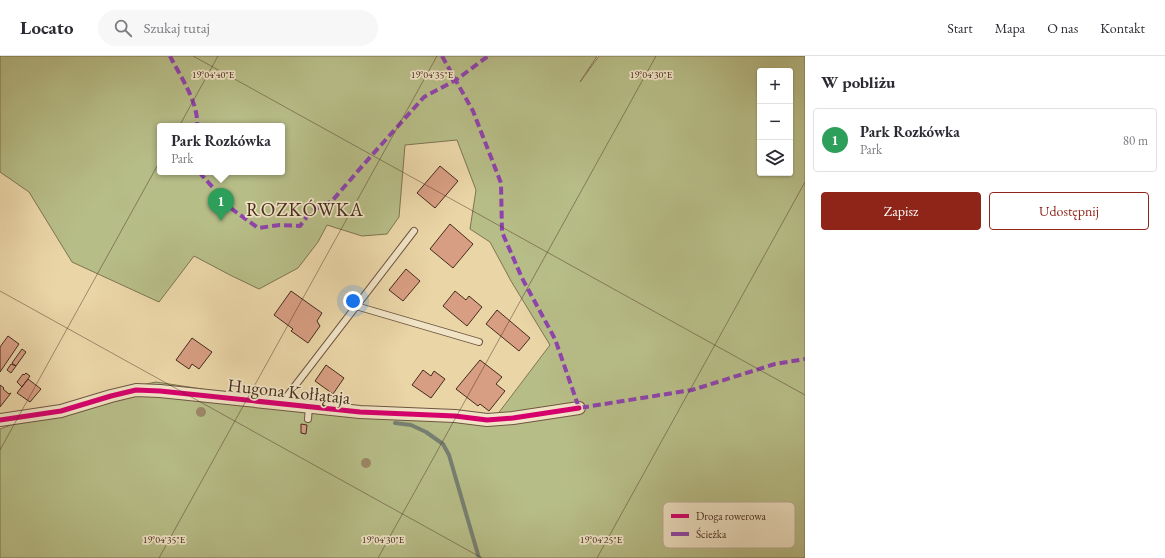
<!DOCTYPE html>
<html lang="pl">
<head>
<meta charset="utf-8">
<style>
	body { margin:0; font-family:"EB Garamond",serif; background:#f7f7f7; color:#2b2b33 }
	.controls { position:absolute; right:12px; top:12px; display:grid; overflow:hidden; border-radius:4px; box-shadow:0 1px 3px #0004 }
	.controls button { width:36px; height:36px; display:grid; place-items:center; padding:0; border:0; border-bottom:1px solid #e1e1e2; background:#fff; color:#2b2b33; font:20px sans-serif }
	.you { position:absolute; left:353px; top:245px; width:14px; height:14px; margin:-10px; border:3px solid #fff; border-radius:50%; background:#1a73e8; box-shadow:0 0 0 6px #1a73e833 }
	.badge { display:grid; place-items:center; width:26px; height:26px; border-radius:50%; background:#8f2418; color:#fff; font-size:13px; font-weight:700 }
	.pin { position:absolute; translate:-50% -33px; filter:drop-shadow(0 1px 2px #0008) }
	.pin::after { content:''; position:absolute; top:21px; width:14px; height:12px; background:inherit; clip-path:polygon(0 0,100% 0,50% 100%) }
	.popup { position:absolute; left:157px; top:67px; width:128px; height:52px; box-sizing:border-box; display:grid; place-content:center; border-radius:4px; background:#fff; filter:drop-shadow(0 1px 3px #0005); font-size:13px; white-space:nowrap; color:#7c7c81 }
	.popup b { font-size:15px; color:#2b2b33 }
	.popup::after { content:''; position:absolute; left:50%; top:100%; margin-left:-8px; border:8px solid transparent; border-top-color:#fff }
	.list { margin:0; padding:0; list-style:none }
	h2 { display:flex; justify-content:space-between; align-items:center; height:52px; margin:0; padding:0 16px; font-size:17px }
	h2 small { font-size:13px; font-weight:400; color:#7c7c81 }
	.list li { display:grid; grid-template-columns:26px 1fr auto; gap:12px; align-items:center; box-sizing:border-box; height:64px; margin:0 8px 8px; padding:0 8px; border:1px solid #e1e1e2; border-radius:4px }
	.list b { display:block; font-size:15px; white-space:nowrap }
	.list p { margin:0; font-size:13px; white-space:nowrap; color:#7c7c81 }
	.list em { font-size:13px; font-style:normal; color:#7c7c81 }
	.actions { display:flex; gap:8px; padding:12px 16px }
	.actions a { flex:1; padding:9px 0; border:1px solid #8f2418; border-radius:4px; text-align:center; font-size:14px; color:#8f2418 }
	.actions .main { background:#8f2418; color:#fff }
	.icon { flex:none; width:22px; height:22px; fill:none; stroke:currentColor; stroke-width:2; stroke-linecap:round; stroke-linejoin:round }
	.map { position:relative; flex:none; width:805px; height:502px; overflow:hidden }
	header { display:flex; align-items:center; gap:24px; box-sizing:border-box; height:56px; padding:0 20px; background:#fff; border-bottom:1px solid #e1e1e2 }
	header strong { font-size:19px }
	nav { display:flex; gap:22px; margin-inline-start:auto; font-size:14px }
	.search { width:280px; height:36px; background:#f7f7f7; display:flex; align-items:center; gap:10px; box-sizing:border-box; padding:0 14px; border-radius:22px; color:#7c7c81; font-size:15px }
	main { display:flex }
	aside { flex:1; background:#fff }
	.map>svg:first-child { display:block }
	.green { fill:#b7bd87; stroke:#7e7452; fill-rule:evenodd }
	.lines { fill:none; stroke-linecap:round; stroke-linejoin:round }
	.stream { stroke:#778072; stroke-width:4 }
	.building { fill:#d89e83; stroke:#452b1d }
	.service-casing { stroke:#6e5640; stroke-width:8 }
	.minor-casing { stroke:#6e5640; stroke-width:14 }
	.service { stroke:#f1e4c6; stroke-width:6 }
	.minor { stroke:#f1e4c6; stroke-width:12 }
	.quiet { stroke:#8e44ad; stroke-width:4; stroke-dasharray:8 4; stroke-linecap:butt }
	.cycleway-casing { stroke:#f1e4c6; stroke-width:8 }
	.cycleway { stroke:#d6006c; stroke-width:5 }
	.tree { fill:#9c8767 }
	.ticks { fill:none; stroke:#452b1d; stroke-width:1; stroke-opacity:0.45 }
	.labels { text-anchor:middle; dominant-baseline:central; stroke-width:3.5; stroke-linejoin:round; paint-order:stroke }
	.street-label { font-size:18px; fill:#452b1d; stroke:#f1e4c6 }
	.neighbourhood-label { font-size:19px; letter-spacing:1px; fill:#452b1d; stroke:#f1e4c6 }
	.key { fill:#f1e4c6; stroke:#bdac93; stroke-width:1 }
	.key-label { font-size:11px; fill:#452b1d }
	.ticks-label { font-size:10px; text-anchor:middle; fill:#452b1d; stroke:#f1e4c6; stroke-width:3.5; stroke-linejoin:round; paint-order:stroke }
</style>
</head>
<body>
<header>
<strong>Locato</strong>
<div class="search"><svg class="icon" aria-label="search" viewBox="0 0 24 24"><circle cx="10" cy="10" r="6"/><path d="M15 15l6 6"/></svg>Szukaj tutaj</div>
<nav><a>Start</a><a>Mapa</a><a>O nas</a><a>Kontakt</a></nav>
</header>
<main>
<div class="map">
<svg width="805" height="502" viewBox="0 0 805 502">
	<rect width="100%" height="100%" fill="#ead5a7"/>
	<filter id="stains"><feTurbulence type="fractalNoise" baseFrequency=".005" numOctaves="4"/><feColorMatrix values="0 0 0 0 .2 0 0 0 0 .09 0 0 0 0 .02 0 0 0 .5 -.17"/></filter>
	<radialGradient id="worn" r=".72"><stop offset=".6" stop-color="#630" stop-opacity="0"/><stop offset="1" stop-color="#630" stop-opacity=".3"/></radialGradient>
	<path class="green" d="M0,0H597L580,26L599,0H805V502H0V373L93,339L156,326L268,343L437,357L497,359L550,289L511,225L490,186L470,173L476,134L457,84L405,89L399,161L387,178L362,180L327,169L318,186L298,212L259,233L230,219L194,200L159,246L72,206L29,136L0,116ZM760,15H790V117H760ZM160,70H282V116H160Z"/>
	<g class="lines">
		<path class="stream" d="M395,367L411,369L426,376L443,388L449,399L479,502"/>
	</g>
	<path class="building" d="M440,110L458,125L435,152L417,137Z
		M450,168L473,188L453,212L430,193Z
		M406,213L420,225L403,245L389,234Z
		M291,235L322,257L317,265L320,270L308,287L291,275L293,273L274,259Z
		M455,235L466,244L469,240L482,251L467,270L443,250Z
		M497,254L530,282L519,295L486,268Z
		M8,280L19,288L0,316V291Z
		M192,282L212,296L199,313L192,308L189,313L176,304Z
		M22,293L26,296L16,310L12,307Z
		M480,304L502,321L496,328L505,335L489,355L480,348L478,350L456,333Z
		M11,308L16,310L11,317L7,314Z
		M326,309L344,322L333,338L315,325Z
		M423,314L431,320L434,315L445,323L431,342L412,329Z
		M26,317L30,320L22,331L17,326L23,318L24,319Z
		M28,323L41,333L30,346L17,337Z
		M0,329L4,332L3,333L9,338L11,337L0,351Z
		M301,368L307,369L306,378L301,377Z"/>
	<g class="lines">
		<g class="service-casing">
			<path id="service" d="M356,250L479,286
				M281,348L414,175
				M308,363L309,351"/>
		</g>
		<g class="minor-casing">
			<path id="minor" d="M0,364L61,355L111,340L136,334L160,335L360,356L455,360L487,364L513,362L579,352"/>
		</g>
		<use href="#service" class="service"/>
		<use href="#minor" class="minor"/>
		<path class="quiet" d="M170,0C180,20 199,47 197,70
			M442,0L473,55L501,127L502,176L522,222L555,283L579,352L692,334L775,308L805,303
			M199,116L232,153L258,172L280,169L300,170L311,155L332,145L364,108L424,41L456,24L488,0"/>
		<g class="cycleway-casing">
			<path id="cycleway" d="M0,364L61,355L111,340L136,334L160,335L360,356L455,360L487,364L513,362L579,352"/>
		</g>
		<use href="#cycleway" class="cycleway"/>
	</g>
	<g class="tree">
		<circle cx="201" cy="356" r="5"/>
		<circle cx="366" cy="407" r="5"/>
	</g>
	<path class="ticks" d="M193,0L805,339M0,235L482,502M0,394L218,0M159,502L437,0M378,502L656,0M597,502L805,126"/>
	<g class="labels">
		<g class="street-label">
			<text transform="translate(289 335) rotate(6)">Hugona Kołłątaja</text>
		</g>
		<g class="neighbourhood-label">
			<text x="305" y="153">ROZKÓWKA</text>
		</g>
	</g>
	<rect x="663" y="446" width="132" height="46" rx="6" class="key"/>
	<rect x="671" y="458" width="18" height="4" fill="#d6006c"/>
	<rect x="671" y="476" width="18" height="4" fill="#8e44ad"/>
	<g class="key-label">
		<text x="696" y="464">Droga rowerowa</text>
		<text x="696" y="482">Ścieżka</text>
	</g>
	<g class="ticks-label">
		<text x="213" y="22">19°04'40"E</text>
		<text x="432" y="22">19°04'35"E</text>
		<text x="651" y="22">19°04'30"E</text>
		<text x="164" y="487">19°04'35"E</text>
		<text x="383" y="487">19°04'30"E</text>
		<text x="601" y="487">19°04'25"E</text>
	</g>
	<rect width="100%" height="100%" filter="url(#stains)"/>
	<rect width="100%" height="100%" fill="url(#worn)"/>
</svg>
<div class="controls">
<button>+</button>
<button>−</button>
<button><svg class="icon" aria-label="layers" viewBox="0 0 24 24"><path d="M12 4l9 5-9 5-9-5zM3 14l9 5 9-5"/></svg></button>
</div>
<div class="you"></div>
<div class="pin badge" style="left:221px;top:165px;background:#2e9e5b">1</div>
<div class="popup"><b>Park Rozkówka</b>Park</div>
</div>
<aside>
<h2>W pobliżu<small></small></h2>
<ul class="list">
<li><span class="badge" style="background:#2e9e5b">1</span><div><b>Park Rozkówka</b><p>Park</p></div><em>80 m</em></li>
</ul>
<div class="actions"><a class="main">Zapisz</a><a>Udostępnij</a></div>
</aside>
</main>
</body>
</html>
